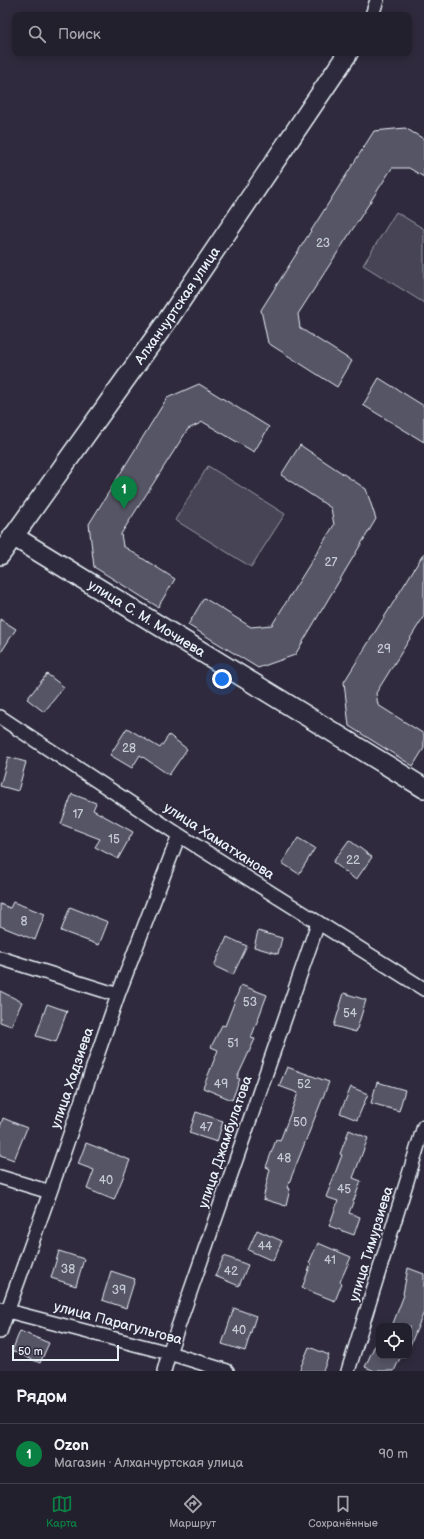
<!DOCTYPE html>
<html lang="ru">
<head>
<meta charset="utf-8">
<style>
	body { margin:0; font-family:"Balsamiq Sans",sans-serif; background:#2b2836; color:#f1f3f6 }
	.controls { position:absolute; right:12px; bottom:12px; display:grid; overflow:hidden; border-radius:8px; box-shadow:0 2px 10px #0003 }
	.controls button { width:36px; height:36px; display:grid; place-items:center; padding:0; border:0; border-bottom:1px solid #403e4a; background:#23202e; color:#f1f3f6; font:20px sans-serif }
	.scale { position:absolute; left:12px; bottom:10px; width:107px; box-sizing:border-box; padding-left:4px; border:2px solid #e8f1f8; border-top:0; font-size:11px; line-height:14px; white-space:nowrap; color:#e8f1f8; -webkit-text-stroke:3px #2f2a3d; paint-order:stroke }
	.you { position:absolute; left:222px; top:679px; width:14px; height:14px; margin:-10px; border:3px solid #fff; border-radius:50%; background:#1a73e8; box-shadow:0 0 0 6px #1a73e833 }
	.badge { display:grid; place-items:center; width:26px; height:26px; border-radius:50%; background:#0b8043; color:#fff; font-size:13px; font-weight:700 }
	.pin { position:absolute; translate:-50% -33px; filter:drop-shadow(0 1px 2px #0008) }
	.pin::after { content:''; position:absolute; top:21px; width:14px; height:12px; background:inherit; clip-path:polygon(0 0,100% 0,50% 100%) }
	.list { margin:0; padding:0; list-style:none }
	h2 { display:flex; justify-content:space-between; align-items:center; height:52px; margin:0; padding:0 16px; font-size:17px }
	h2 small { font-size:13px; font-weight:400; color:#a3a3aa }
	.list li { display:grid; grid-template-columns:26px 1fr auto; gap:12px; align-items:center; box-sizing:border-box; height:60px; padding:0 16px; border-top:1px solid #403e4a }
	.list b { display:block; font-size:15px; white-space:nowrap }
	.list p { margin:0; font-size:13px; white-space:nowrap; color:#a3a3aa }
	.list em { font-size:13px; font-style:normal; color:#a3a3aa }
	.icon { flex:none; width:22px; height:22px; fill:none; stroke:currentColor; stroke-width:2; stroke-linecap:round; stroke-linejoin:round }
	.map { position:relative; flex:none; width:424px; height:1371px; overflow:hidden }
	.search { position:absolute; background:#23202e; box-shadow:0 2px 10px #0003; left:12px; right:12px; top:12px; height:44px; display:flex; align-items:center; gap:10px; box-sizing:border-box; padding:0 14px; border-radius:8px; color:#a3a3aa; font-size:15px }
	.sheet { height:112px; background:#23202e }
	nav { display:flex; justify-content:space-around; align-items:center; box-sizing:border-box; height:56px; border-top:1px solid #403e4a; background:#23202e; font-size:11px; color:#a3a3aa }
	nav a { display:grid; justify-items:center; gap:2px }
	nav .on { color:#0b8043 }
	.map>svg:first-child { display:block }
	.green { fill:#464455; stroke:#979aa6 }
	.building { fill:#575565; stroke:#e8f1f8 }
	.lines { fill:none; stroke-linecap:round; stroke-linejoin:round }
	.street-casing { stroke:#e8f1f8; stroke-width:16 }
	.secondary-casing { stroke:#e8f1f8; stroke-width:22 }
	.street { stroke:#2f2a3d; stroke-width:13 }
	.secondary { stroke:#2f2a3d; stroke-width:19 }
	.labels { text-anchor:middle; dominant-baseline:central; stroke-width:3; stroke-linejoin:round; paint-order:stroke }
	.number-label { font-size:12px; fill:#c4cad3 }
	.street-label { font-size:14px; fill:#e8f1f8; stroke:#2f2a3d }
</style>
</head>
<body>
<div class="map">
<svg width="424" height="1371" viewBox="0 0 424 1371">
	<rect width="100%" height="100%" fill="#2f2a3d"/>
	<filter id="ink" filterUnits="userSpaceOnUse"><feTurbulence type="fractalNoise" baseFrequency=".025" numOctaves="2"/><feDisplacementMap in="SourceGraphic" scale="8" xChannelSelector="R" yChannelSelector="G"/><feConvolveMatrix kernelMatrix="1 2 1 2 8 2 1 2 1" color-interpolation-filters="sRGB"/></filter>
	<g filter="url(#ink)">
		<path class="green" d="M396,212L424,229V303L363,265Z
			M208,466L285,514L251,567L175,520Z"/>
		<path class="building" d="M405,128L424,139V177L409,168H392L298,314L300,328L352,361L337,387L268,343L261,310L374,131Z
			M379,378L424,406V442L363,405Z
			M199,384L269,427L254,452L203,422L188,429L121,534L123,546L175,579L158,607L94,567L89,524L167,398Z
			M300,445L366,489L376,519L295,655L258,668L188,625L204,598L251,627L272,625L334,525L331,508L281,475Z
			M424,553V616L376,693L378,705L424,734V748L413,766L349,726L344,682Z
			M0,619L16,629L0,654Z
			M47,674L64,687L44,712L27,699Z
			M127,728L160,748L169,735L187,749L169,775L140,755L132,768L110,755Z
			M8,757L26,762L18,791L0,786Z
			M72,794L96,803L93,810L133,832L118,859L95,847L100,839L61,824Z
			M298,838L315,848L299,874L282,863Z
			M349,840L372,857L356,880L333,862Z
			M13,902L45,914L35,940L0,926V904L10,908Z
			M70,907L108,922L99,945L61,931Z
			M258,931L282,938L278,954L254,947Z
			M227,937L247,946L233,975L214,966Z
			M241,985L267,995L251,1038L255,1039L237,1078L240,1079L232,1100L203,1088L218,1050L211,1047L222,1025L225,1026Z
			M0,991L22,1002L11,1026L0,1022Z
			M344,993L366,1000L356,1032L334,1026Z
			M47,1004L67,1011L56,1042L36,1036Z
			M287,1067L329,1082L287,1188L290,1189L286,1206L263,1199L270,1169L266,1167L276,1140L280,1141L298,1093L279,1086Z
			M377,1082L405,1090L399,1111L371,1103Z
			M351,1087L368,1094L357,1120L340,1113Z
			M196,1112L223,1121L217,1142L189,1133Z
			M3,1118L27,1128L14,1160L0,1155V1127Z
			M349,1130L368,1138L353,1178L361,1181L349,1213L360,1217L354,1235L329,1226L338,1201L326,1197L342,1155L340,1154Z
			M86,1143L130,1160L114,1200L87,1189L94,1170L78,1164Z
			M257,1230L282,1241L273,1261L248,1250Z
			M318,1243L351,1257L340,1282L342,1283L335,1301L302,1288L311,1264L309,1263Z
			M59,1251L84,1259L76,1286L51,1278Z
			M224,1256L248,1265L239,1286L215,1276Z
			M408,1268L424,1274V1312L409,1348V1326H392L404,1295L403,1294Z
			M111,1271L135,1279L126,1308L102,1300Z
			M234,1308L256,1316L245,1351L222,1344Z
			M20,1331L49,1343L40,1363L12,1351Z
			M379,1336V1356H401L394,1371H375L365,1367Z
			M309,1347L329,1355L323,1371H299Z"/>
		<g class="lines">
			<g class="street-casing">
				<path id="street" d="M372,15L377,0
					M0,717L179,835L424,989
					M0,958L118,995
					M0,1177L50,1192
					M0,1309L169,1353L227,1371
					M0,1332L50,1192L118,995L179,835
					M164,1371L169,1353L318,923
					M348,1371L424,1126"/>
			</g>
			<g class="secondary-casing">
				<g id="secondary">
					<path id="s1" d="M13,536L424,788"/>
					<path id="s2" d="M0,555L167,321L348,53"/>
				</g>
			</g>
			<use href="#street" class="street"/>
			<use href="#secondary" class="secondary"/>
		</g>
	</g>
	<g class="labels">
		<g class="number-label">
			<text x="323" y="243">23</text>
			<text x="331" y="562">27</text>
			<text x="384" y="649">29</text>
			<text x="129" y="748">28</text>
			<text x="78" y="814">17</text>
			<text x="114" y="839">15</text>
			<text x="353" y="860">22</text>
			<text x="24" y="921">8</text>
			<text x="250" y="1002">53</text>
			<text x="350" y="1013">54</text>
			<text x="233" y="1043">51</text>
			<text x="221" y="1084">49</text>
			<text x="304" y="1084">52</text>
			<text x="300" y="1122">50</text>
			<text x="206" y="1127">47</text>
			<text x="284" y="1158">48</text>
			<text x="106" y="1180">40</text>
			<text x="344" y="1189">45</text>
			<text x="265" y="1246">44</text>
			<text x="330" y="1260">41</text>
			<text x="68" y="1269">38</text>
			<text x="231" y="1271">42</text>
			<text x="119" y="1290">39</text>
			<text x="239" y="1330">40</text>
		</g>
		<g class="street-label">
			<text stroke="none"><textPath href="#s2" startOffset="306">Алханчуртская улица</textPath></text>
			<text stroke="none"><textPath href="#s1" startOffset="157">улица С. М. Мочиева</textPath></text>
			<text transform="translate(219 841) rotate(33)">улица Хаматханова</text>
			<text transform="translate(72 1078) rotate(-71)">улица Хадзиева</text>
			<text transform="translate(225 1142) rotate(-71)">улица Джамбулатова</text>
			<text transform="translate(371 1244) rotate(-73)">улица Тимурзиева</text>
			<text transform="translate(118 1323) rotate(15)">улица Парагульгова</text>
		</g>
	</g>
</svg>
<div class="controls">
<button><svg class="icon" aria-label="locate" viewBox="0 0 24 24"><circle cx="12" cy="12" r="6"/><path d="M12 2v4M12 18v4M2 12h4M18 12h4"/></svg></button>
</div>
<div class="scale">50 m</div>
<div class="you"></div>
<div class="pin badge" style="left:124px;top:509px">1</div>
<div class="search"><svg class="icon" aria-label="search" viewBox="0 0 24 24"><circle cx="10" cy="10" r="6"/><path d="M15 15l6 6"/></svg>Поиск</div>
</div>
<section class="sheet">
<h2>Рядом<small></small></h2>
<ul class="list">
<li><span class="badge">1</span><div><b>Ozon</b><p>Магазин · Алханчуртская улица</p></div><em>90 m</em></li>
</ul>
</section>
<nav>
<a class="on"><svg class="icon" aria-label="map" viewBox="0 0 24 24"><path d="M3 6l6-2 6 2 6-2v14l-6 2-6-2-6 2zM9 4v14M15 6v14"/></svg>Карта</a>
<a><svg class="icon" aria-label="directions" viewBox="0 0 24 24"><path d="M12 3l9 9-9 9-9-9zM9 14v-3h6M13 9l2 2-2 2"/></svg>Маршрут</a>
<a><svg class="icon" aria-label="saved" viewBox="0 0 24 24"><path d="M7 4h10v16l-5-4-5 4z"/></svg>Сохранённые</a>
</nav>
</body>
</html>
